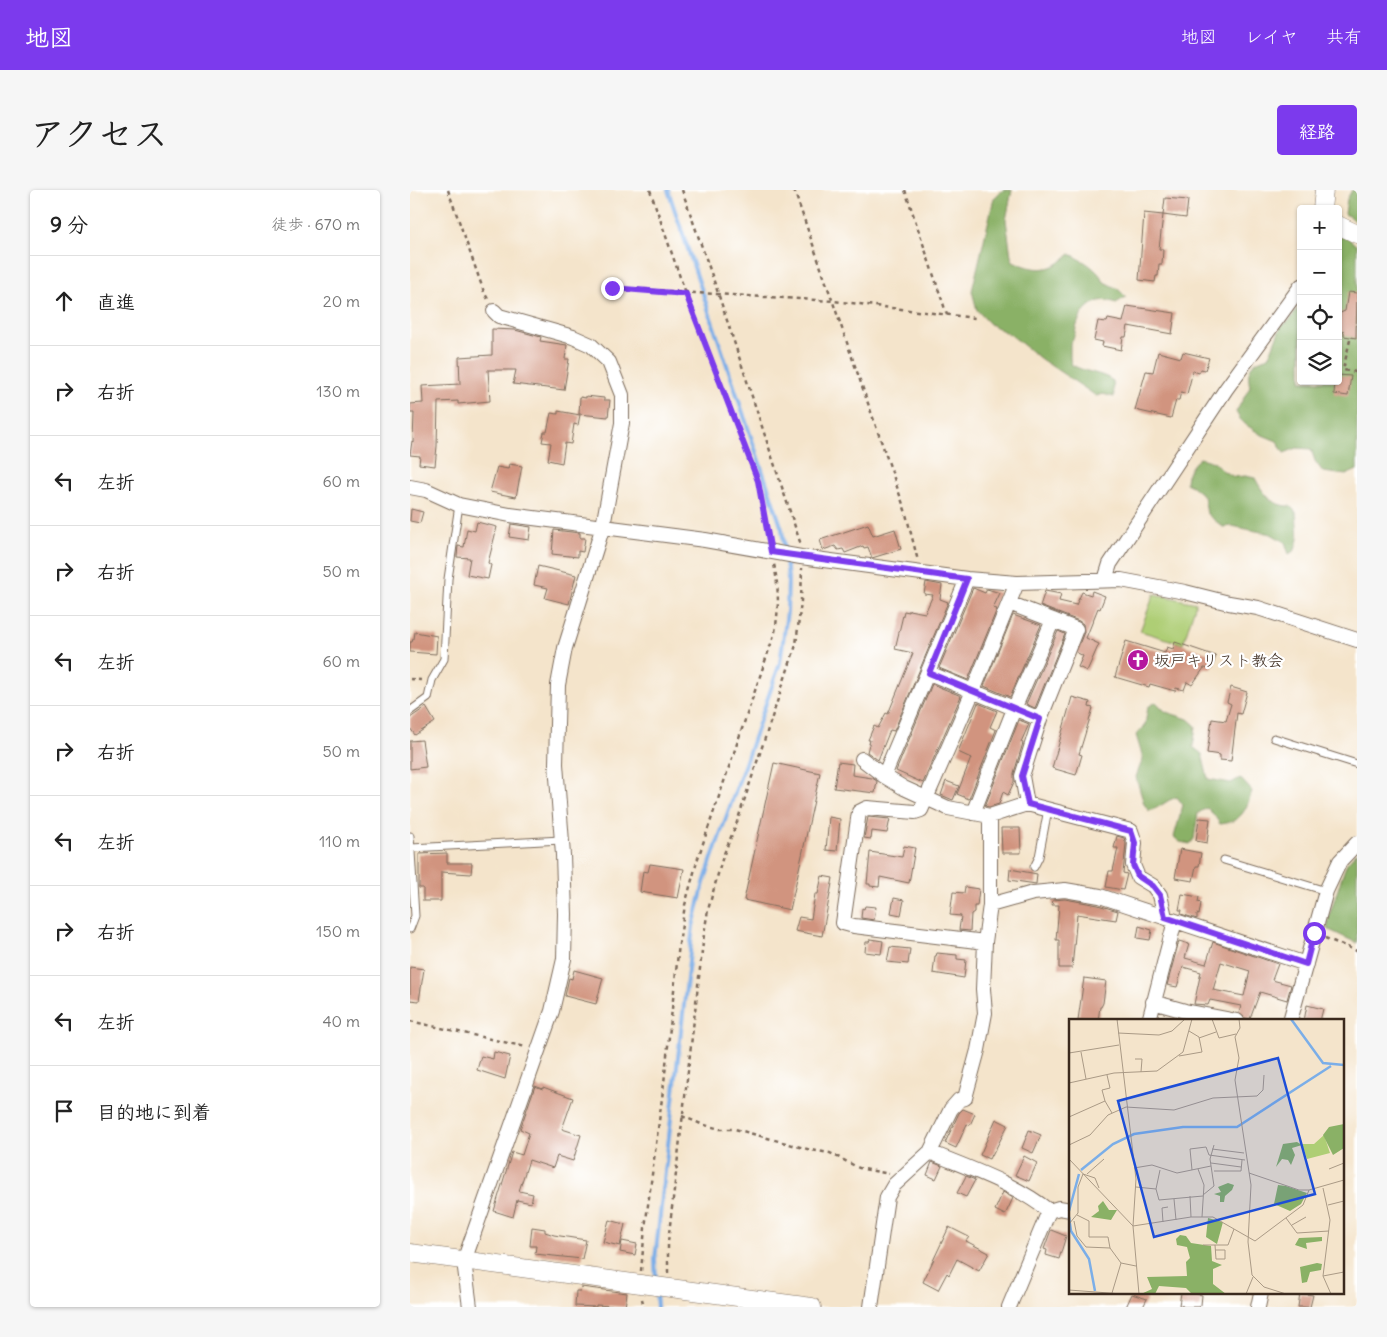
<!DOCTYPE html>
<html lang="ja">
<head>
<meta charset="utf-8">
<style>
	body { margin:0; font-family:Delius,"Klee One",sans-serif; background:#f6f6f6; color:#222 }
	.controls { position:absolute; right:15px; top:15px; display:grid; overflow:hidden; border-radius:5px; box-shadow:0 1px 4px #0004 }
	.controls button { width:45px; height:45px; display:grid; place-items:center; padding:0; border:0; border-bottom:1px solid #e0e0e0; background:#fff; color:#222; font:25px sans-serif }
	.stop { position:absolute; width:15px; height:15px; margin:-11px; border:4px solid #7c3aed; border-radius:50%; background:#fff }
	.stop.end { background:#7c3aed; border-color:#fff; box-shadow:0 1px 5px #0008 }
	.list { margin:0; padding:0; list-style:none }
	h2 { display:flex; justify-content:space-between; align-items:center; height:65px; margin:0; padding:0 20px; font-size:21px }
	h2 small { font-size:16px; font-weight:400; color:#767676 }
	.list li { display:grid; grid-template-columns:32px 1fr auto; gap:15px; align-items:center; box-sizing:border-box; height:90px; padding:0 20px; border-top:1px solid #e0e0e0 }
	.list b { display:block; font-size:19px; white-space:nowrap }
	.list em { font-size:16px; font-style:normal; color:#767676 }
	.icon { flex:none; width:28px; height:28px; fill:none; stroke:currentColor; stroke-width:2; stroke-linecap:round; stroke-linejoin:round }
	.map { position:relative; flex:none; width:947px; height:1117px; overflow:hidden; border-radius:5px }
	header { display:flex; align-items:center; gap:30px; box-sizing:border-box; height:70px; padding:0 25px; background:#7c3aed; color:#fff }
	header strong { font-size:24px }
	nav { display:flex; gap:28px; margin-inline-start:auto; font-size:18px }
	.intro { display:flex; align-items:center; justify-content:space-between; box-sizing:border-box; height:120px; padding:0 30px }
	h1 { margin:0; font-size:35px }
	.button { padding:12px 22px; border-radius:5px; background:#7c3aed; color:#fff; font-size:18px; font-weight:700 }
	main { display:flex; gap:30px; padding:0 30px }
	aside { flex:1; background:#fff; border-radius:5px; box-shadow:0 1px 4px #0004 }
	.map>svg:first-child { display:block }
	.green { fill:#aece75; stroke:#747c4a }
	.forest { fill:#8ab166; stroke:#626e42 }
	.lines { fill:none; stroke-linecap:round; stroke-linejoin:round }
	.stream { stroke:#7baee8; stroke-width:4 }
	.building { fill:#d1947f; fill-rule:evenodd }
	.service-casing { stroke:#7c6b5b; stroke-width:9 }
	.minor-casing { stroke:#7c6b5b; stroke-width:16 }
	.tertiary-casing { stroke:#7c6b5b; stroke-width:19 }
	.path { stroke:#7c6b5b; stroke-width:2.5; stroke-dasharray:4 4; stroke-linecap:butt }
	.service { stroke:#fff; stroke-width:7 }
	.minor { stroke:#fff; stroke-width:14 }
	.tertiary { stroke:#fff; stroke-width:18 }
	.route { stroke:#7c3aed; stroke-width:6 }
	.labels { text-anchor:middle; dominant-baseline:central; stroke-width:4.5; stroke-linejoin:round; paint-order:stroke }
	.poi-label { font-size:16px; fill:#3b2a1e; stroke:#fff; text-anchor:start }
	.inset-river { fill:none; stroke:#7baee8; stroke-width:2.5 }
	.inset-road { fill:none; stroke:#aa9a86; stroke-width:1 }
	.view { fill:#1d4ed8; fill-opacity:0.15; stroke:#1d4ed8; stroke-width:2.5 }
	.inset-edge { fill:none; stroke:#3b2a1e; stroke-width:2.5 }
</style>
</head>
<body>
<header>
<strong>地図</strong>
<nav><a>地図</a><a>レイヤ</a><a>共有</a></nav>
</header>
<div class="intro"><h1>アクセス</h1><a class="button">経路</a></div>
<main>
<aside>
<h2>9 分<small>徒歩 · 670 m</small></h2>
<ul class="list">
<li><svg class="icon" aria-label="ahead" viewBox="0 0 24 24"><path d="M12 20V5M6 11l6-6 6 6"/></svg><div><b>直進</b></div><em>20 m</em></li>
<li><svg class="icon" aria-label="right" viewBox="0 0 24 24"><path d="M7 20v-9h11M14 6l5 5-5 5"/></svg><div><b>右折</b></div><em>130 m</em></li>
<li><svg class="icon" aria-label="left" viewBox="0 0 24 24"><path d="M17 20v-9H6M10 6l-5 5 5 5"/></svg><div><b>左折</b></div><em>60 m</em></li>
<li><svg class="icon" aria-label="right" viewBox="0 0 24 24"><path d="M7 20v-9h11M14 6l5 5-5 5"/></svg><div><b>右折</b></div><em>50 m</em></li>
<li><svg class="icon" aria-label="left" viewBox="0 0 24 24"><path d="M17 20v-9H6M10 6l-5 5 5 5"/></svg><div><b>左折</b></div><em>60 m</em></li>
<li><svg class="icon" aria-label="right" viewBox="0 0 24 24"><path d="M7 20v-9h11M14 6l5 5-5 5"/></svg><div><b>右折</b></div><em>50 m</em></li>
<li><svg class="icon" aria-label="left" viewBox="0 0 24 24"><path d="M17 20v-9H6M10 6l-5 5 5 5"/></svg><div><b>左折</b></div><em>110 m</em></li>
<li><svg class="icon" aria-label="right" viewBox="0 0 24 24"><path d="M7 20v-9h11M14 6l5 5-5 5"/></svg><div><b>右折</b></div><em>150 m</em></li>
<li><svg class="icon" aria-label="left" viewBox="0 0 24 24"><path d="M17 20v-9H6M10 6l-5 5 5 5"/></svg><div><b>左折</b></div><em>40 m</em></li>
<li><svg class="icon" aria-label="arrive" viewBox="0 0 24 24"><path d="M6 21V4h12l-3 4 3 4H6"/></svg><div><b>目的地に到着</b></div></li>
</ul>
</aside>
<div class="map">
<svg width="947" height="1117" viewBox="0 0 947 1117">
	<rect width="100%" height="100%" fill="#fff"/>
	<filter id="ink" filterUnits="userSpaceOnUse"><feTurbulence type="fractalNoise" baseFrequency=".02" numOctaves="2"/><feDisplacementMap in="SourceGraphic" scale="10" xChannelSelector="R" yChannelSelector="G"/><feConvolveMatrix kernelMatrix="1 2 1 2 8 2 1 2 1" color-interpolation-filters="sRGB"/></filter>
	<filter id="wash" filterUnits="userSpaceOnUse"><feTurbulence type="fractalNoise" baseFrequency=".0096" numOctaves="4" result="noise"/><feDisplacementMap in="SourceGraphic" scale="20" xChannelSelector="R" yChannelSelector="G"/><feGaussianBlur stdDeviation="1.12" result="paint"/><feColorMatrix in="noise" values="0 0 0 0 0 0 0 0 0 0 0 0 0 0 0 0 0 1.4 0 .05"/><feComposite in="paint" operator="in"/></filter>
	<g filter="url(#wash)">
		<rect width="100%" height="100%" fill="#f4e4cb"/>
		<path class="green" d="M744,404L786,413L773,454L730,441Z"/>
		<path class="forest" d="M593,0H602L596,30L601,66L603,71C616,77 630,82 643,76C649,74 655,68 660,64C674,71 687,78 694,92L708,99L716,107L706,113C687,105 673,117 667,135C664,144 666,145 660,153V169L662,175C676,183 691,182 703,191L704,207L693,204L686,206L679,201L631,169L601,145L580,134L567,120L562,101L584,8Z
			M942,0H947V32L935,24L937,9Z
			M928,47H937L947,56V280L936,285L913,282L905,271L901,259L887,258L874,263L867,251L850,244L835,234L830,229L826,222L840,197C836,178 841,172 859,167L871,136L879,131L891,114V191H928Z
			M790,268L804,272L812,280L824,287L835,286L845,288C852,302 863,317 880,316L886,322L888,349L885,360L879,364L875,352L861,344L822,336L813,337L797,324L794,306L782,296L776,293C776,283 782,274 790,268Z
			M746,512L756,522L778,529L786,536L783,557L792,564L798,589L821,593L830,588L842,601C836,620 832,632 810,634L804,625L797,618L788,623L784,649L780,654L770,652L764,647L773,615L767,607C756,610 750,618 739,621L734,614L726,587L733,568L726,545L735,535L738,517Z
			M947,662V753L917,739L919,726L934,681L937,673Z"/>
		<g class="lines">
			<path class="stream" d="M246,1092L245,1069L283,736L294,693L302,668L370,473L377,422L378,388L372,339L258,0
				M246,1102L247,1117"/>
		</g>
		<g id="blocks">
			<path class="building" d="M755,8L778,10L776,28L753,25Z
				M734,23L753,25L749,59H753L752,74H749L748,86H746L745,92L729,90Z
				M938,102L947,103L946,148L934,146V142L928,141L930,123L935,121Z
				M717,116L765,123L762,144L718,136L716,147H713L711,160L692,156L693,152L684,150L688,131L697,132L698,129L713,132Z
				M82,139L105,140L131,147L130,151L157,155L155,169H159L154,200L103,194L106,180H78L80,211L48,214V211L28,212L27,256L25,276L9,274L10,266L0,265L2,251L3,252L4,223H0V214L13,213L12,196L50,194L49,167L82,165Z
				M748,162L771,168L773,162L799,168L795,180L791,179L789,183L783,181L777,204L771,202L769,210H766L761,228L725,220L736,181L743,182Z
				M928,185L941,186L938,206L924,204L925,191H928Z
				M176,206L194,208V210H200L198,227L169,224L170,207L176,208Z
				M148,221L170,225L168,235L164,234L161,254L155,253L152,273L138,270L141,253L132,252L134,242H137L141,223L148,224Z
				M99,274L112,276L106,307L80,302L87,277L98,279Z
				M1,319L13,322L10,333L0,331Z
				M67,332L87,337L78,373L81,375L78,389L57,385L60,368L47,367L48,356L54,357L57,339L65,341Z
				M101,334L121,337L119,350L99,347Z
				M458,334L463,346L485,339L491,359L462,368L458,357L454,358L453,356L435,363L433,359L428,360L425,356L413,360L410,350Z
				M144,340L170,343V348H175L173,362L168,361V367L142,364Z
				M128,376L166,385L159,414L135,408L138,398L124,395Z
				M516,392L532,395L530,409L538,412L484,541L480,540L468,570L457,562L460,550H458L464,536L468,538L476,523L478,524L503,463L485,459L494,421L499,422V420L515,423L523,405L514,404Z
				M563,398L575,403L577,399L590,403L583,418L587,419L558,490L529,478Z
				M635,401L651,404L649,411L666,415L672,402L681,405L682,401L695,406L690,419L688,418L676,448L689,454L677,481L668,477L673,466L666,462L674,442L673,434L669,431L630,416Z
				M603,425L631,435L600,507L574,496Z
				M648,441L655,444L625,518L616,514Z
				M5,442L27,446L26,464L0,462V452H2L3,449H4Z
				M716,451L755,463L757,457L763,459L765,452L806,466L802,479L794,478L782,495L777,492L774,500L766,498L765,501L740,494L739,497L705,487Z
				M522,494L551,506L513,593L486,581Z
				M821,497L837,502L831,524L827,523L821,571L810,570V565L797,563L802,529L816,531L821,514L817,512Z
				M662,507L680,512L679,517L683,518L669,564L672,565L666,585L642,578Z
				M568,513L587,521L580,537L586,540L559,609L547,604L561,568L548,562Z
				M16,517L25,532L5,545L0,538V528Z
				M609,530L619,534L611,552L613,553L604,583V592L598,605L593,602L589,614L579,617L575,616Z
				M12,550L16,577L0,579V551Z
				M428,572L443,574L442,585L462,588L467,591L465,603L424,598Z
				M364,573L410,583L380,720L334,710Z
				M536,591L549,596L543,610L531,605Z
				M419,627L430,629L427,661L416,660Z
				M458,627L480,629L477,643L462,641L461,649L454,648Z
				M789,628L800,629L797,653L786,651Z
				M591,638H610L611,663H592Z
				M707,646L714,648L716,654L713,683L717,684L713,700L696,697L699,681H703L708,658H704Z
				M494,656L505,658L499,693L470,687L469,697L460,696V694H457L460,662L492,667Z
				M770,659L791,663L789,676H786L783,691L765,688Z
				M37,663V673H62L61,684L31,682V711H13V698H9V664Z
				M240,674L274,679L268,708L230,702L233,681L238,682Z
				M600,679L627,684L626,694L599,690Z
				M412,686L423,688L412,746L385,741L389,727L401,729L405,704H408Z
				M555,697L569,699L567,716H564V722L561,724L560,741L549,740L551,726L540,725L543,702L554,703Z
				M772,704L789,707L788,712L791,713L789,725L787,724V729L771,724L772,720H769Z
				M484,708L494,710L491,725L481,723Z
				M655,709L688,715L708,721L706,730L667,724L662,778H649V750H646L649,715H642L643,710Z
				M455,716L466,717L464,730L451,728L452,718L454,719Z
				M729,736L742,740L740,750L727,748Z
				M460,749L473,751L471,764L455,762L456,752H459Z
				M769,751L779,754L775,768L796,774L803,752L868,774L862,790L881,795L877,810L850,802L840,829L835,828L829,823L831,816L800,810L798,815L784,814L791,782L773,777L767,797L757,795ZM811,772L840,781L834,806L803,800Z
				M480,757L500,759L498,774L477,772Z
				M527,763L547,765V769L556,770L554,788L523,783L525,766H526Z
				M0,777L14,779L9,811L0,810Z
				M164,780L193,788L186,814L155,806L159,788L162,789Z
				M674,788L696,791L693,813L691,817H690L688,831L668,830Z
				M897,815L913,819L910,831H894Z
				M84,862L100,866L95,889L67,880L71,866L83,869Z
				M125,896L133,899V897L163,908L152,939L171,945L163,971L147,966L143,978L119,970L109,1001L123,1004L121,1013L107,1010L103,1027L84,1021L102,962L112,965L119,943L110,939Z
				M553,919L565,924L560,935L557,934L546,958L535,953L549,923Z
				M586,929L598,935L582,966L581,965L579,969L570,965Z
				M619,940L631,945L623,963L612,958Z
				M614,966L627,973L619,991L605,985Z
				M522,972L532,976L526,989L517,985Z
				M556,986L565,990L556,1007L547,1003Z
				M593,1002L603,1008L595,1025L585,1020Z
				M199,1030L215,1034L210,1056L193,1052Z
				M122,1037L135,1039V1042L144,1045L176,1050L172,1069L125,1064L126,1056H120Z
				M539,1037L559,1047L556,1051L579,1063L569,1081L547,1069L539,1085L537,1083L528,1100L513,1092Z
				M641,1040L656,1046L649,1069L636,1065L637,1060L634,1059Z
				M212,1051L227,1054L225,1065L210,1062Z
				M171,1097L217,1103L215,1117L186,1115V1117L165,1116L166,1101H170Z
				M771,1103H784L792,1105L791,1115L789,1117H773V1116L769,1115Z
				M890,1103L903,1105L900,1117H888Z
				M722,1104L737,1109L733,1117H716Z"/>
		</g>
	</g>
	<g filter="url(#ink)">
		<use href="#blocks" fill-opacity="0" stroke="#7c6b5b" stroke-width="1"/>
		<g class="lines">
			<g class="service-casing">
				<path id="service" d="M0,521L18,508L22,490L34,469L38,389L49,315
					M864,548L947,574
					M0,646L5,726L0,739
					M1,658L151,650
					M814,670L916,701
					M624,677L629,667L638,619"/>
			</g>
			<g class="minor-casing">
				<path id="minor" d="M0,297L16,300L49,315L100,325L295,350L391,367L557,389L607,393L711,390L775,402L819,413L848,418L947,450
					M695,390L700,374L816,199L891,96
					M599,413L666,439L630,529L612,586L617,614
					M519,483L630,529
					M452,569L474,586L494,598L538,618L580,626L617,614L721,641L725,653L723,675L728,687L743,696L750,705L755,727
					M474,586L557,389
					M563,623L604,519L643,430
					M580,715L623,703L655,700L690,706L896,774
					M575,752L444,736L433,733L449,622L457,618L505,622L511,620L563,501L607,393
					M743,812L775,821L827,831
					M739,831L765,731
					M880,831L916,701L930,671L947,653
					M520,962C560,979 604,993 639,1021L649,1018L661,1020
					M60,1117L54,1071L142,821L154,769L155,724L153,665L146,574L148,495L155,458L193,336L212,233V205L199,172L181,155L163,147L89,126L84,121
					M461,1117L477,1007L484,995L520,962L541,919L549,910L555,908L568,860L575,823L573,799L575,752L580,715V626
					M599,1117L639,1021
					M848,1117L851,1103"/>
			</g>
			<g class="tertiary-casing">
				<path id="tertiary" d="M912,19L914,0
					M928,35L947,44
					M0,1063L402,1117"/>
			</g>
			<path class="path" d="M38,0L74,102L79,111
				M240,0L271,90L348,291L359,349
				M272,0L306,97L391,355
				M384,0L495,320L508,371
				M495,0L537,125
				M202,98L424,111L565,128
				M940,150L933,180L947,182
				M0,489L11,490
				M915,748L947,761
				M0,831L116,857
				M272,926L291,934L310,939H325L401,960L420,963L449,978L479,984
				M231,1081L235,1038L254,893L269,754L275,715L288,668L365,442C369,417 369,400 364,374
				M258,1083V1052L294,744L298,720L313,666L326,635L386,455L391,411L392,378
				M232,1109L234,1117"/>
			<use href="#service" class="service"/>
			<use href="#minor" class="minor"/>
			<use href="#tertiary" class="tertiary"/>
		</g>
	</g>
	<g class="lines" filter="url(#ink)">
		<path class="route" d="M202,98L276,104L348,291L361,362L557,389L519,483L630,529L612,586L618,614L721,641L725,653L723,675L728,686L743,696L750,705L755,727L896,774L904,743"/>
	</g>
	<defs>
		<g id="church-disc" transform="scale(1.125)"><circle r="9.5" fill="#b5179e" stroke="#fff"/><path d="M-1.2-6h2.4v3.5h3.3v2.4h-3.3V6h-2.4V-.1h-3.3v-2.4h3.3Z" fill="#fff"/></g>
	</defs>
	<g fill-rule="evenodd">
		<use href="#church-disc" x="728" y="470"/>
	</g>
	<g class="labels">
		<g class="poi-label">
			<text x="744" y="470">坂戸キリスト教会</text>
		</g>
	</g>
	<g transform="translate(659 829)">
		<rect width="275" height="275" fill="#f4e4cb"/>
		<path d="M255,116L261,134L238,140L233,125H245Z" fill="#aece75"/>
		<path d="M275,105V129L264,136L254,116L260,108ZM228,123L233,126L223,129L226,136L222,146L219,141L213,140L207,148L214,125ZM159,164L165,166L163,171L156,177L155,183H151V177L145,175L152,173L149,168ZM209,166L217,167L238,174L232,185L221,192L205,185ZM34,182L40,191H48L42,201L22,198L30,192L29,187ZM139,199L154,203L148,225L137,218ZM111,216L117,217L122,224L142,227L143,242L153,246L144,250V265L157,275H123L117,269L90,267L86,275H72L83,270L78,258L118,257L117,243L121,239L118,228L108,226L107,220ZM253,218V222L237,224L238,230L226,226L230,219ZM248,244L253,245L252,251L241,253L238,263L233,264L231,248Z" fill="#8ab166"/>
		<path class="inset-river" d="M222,0L254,44L275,46M12,151L44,125L65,115L114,108H168L262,47M0,192L10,155M0,198L2,212L20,240L26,272"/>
		<path class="inset-road" d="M48,0L67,160L64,207M143,0L150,19L167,15M170,0L171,9L166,18L170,39L166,61L182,166L179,223L183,256L195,268L217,275M49,14L90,16L103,12L116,0M130,19L147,13M12,33L17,60M0,34L50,26M110,37L133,33L130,18L120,12M66,40H73L72,53M0,64L45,54L88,52L114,33L123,0M36,82L33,71L41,69L38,56M0,98L36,82L43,94M0,126L21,116L39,96L57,88L105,91L144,79L188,77L194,71L195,56M143,130L175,134M0,140L64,207L70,275M142,144L172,148M65,149L83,146L108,154L142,147M129,150L135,166L133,198M260,150L275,144M91,151L87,170L90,181L134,177M123,151L121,130L137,128L140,136L176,141M145,152H172L173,141M180,154L230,171H240M18,155L35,140M67,168L87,170M254,169L261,201L254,257L262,275M134,176L145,167L141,140L145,126M121,177L122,198M105,180L107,201M259,186L275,182M217,199L228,214L260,212M5,202L8,217L17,228L41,229L39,218H20V202L8,196M94,203L93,189L99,188M0,205L9,194V168L14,155L26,159L30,169M223,206L237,198M64,207L122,198H144L186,222L234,186L240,171L275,161M134,226H146L147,240H156V231H146M146,226H159L165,210M41,229L52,244L67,247M254,257L275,253M0,271L53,275M43,274L52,244M177,275L184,258"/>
		<path class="view" d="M209,39L246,175L85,218L49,82Z"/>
		<rect width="275" height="275" class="inset-edge"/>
	</g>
</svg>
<div class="controls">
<button>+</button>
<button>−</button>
<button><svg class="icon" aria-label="locate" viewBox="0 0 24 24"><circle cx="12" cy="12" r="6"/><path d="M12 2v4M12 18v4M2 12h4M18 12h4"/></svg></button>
<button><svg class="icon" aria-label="layers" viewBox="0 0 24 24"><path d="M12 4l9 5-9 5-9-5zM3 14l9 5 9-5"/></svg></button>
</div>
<div class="stop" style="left:904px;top:743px"></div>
<div class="stop end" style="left:202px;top:98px"></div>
</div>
</main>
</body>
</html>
